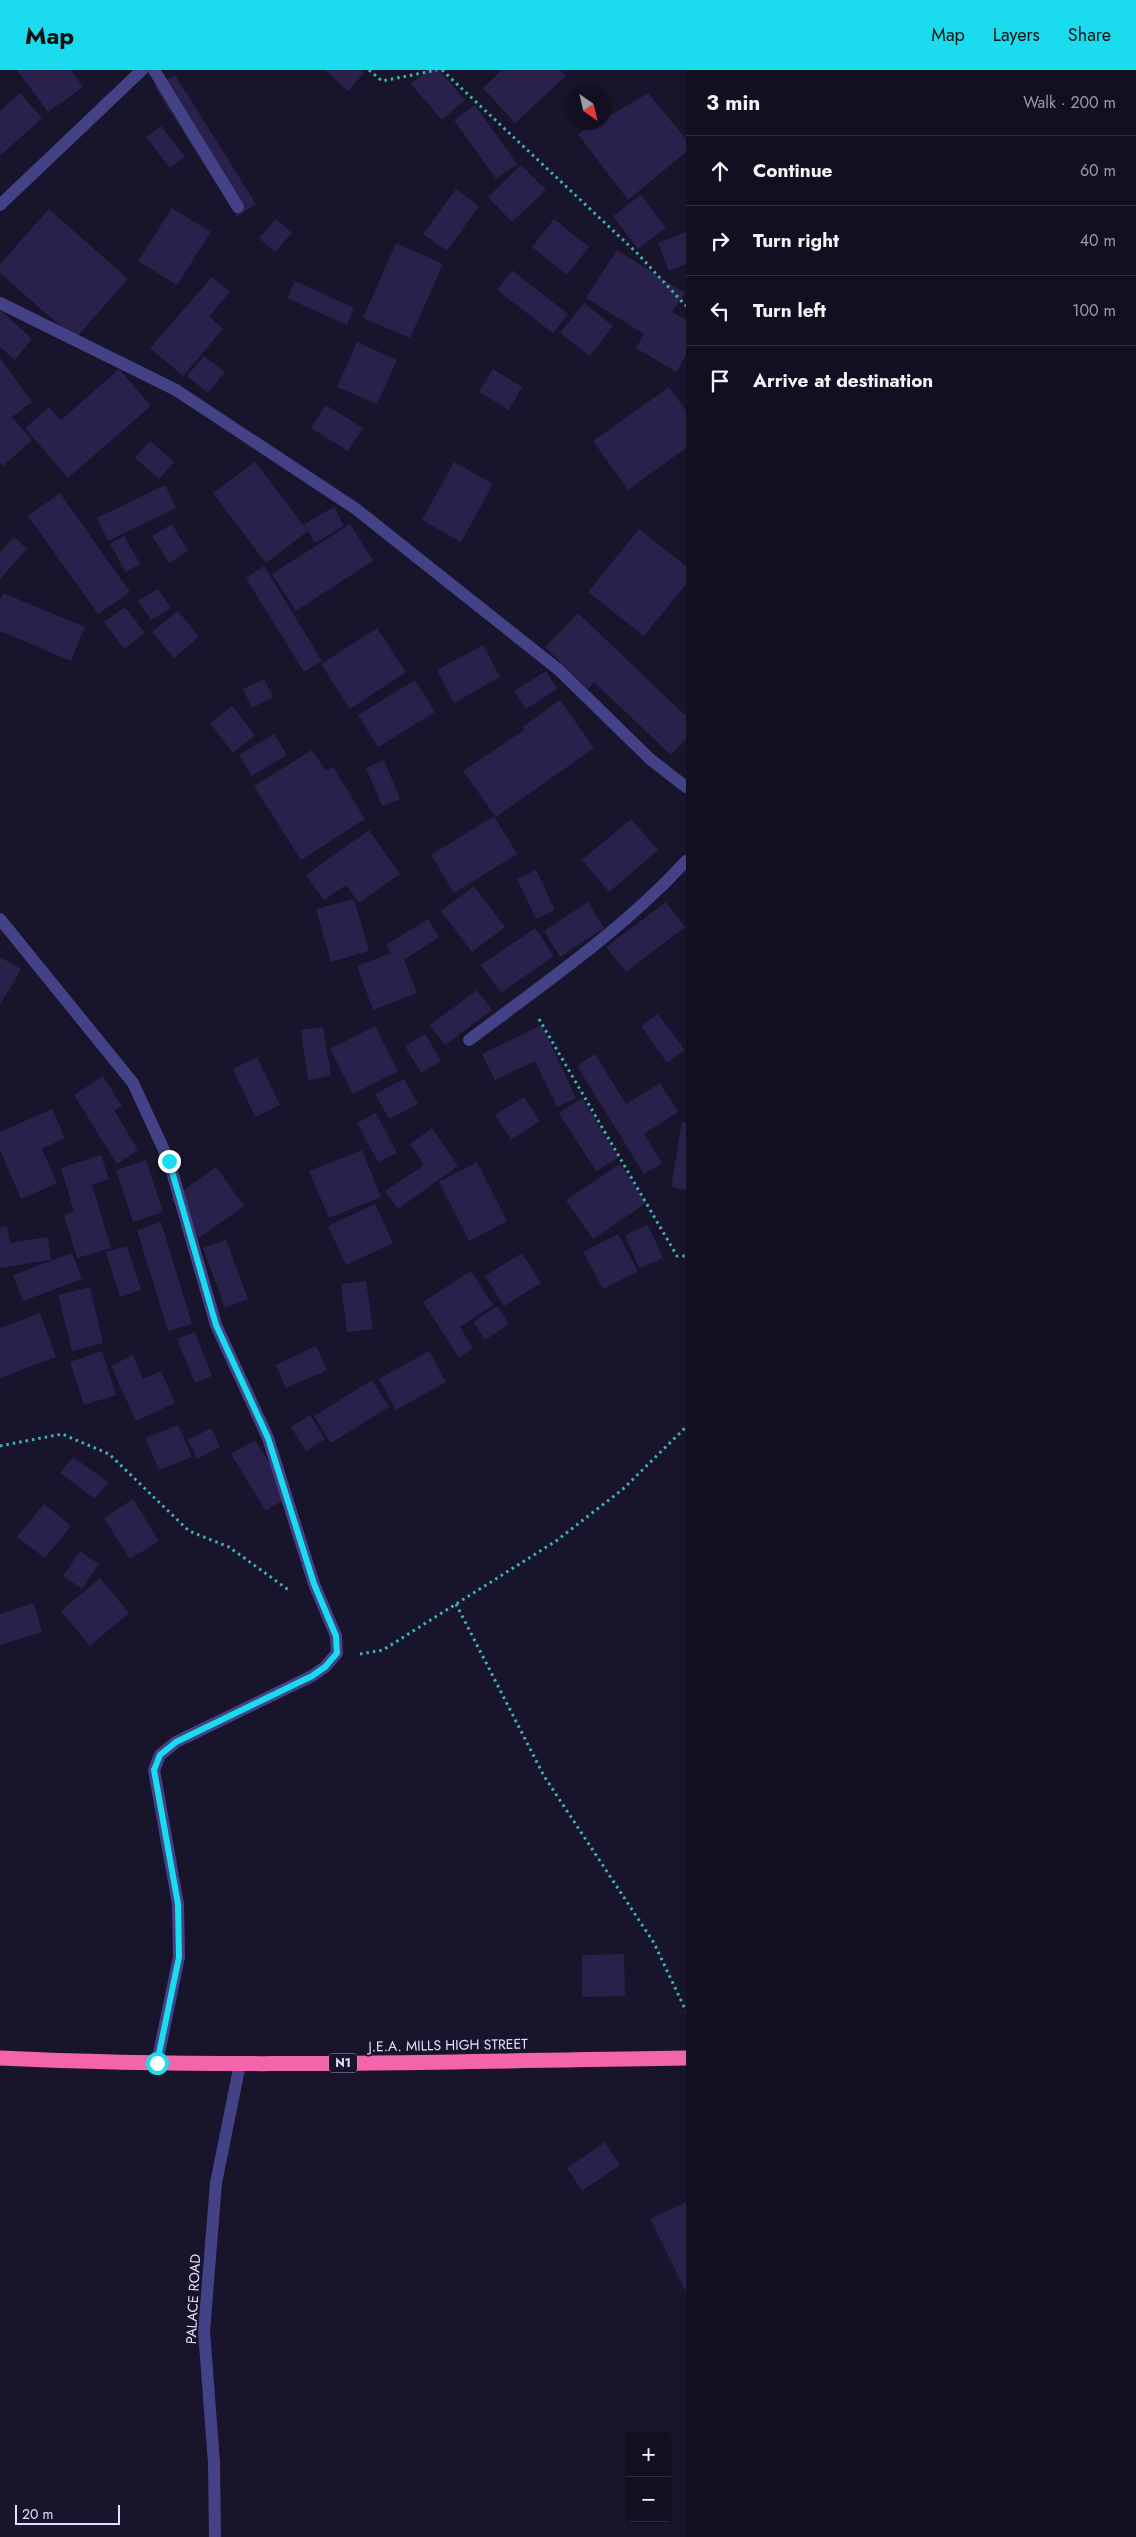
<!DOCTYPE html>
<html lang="en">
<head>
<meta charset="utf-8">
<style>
	body { margin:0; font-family:Jost,sans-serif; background:#1f1d2d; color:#f1f3f6 }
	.controls { position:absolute; right:15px; bottom:15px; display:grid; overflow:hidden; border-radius:5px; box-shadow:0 1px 4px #0004 }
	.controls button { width:45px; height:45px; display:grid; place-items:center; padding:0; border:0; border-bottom:1px solid #312f3e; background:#120f20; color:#f1f3f6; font:25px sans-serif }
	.compass { position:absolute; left:566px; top:15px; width:45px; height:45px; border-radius:50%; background:#120f20; box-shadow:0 1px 4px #0004; rotate:146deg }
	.scale { position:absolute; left:15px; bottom:12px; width:105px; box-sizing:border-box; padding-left:5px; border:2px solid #e3e0fd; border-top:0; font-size:14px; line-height:18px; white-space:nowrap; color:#e3e0fd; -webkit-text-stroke:4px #18142b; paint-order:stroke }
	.stop { position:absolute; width:15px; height:15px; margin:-11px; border:4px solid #1bdbee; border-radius:50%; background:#fff }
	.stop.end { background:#1bdbee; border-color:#fff; box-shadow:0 1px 5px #0008 }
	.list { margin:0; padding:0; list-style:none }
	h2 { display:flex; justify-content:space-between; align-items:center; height:65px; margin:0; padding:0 20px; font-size:21px }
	h2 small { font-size:16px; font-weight:400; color:#9c9ca5 }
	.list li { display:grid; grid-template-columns:32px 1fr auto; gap:15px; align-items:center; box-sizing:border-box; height:70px; padding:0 20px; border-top:1px solid #312f3e }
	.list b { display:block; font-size:19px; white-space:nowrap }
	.list em { font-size:16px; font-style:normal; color:#9c9ca5 }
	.icon { flex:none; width:28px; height:28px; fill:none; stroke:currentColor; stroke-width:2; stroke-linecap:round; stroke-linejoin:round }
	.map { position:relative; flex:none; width:686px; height:2467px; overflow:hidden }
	header { display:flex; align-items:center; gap:30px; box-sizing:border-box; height:70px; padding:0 25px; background:#1bdbee; color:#111 }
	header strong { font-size:24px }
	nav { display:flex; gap:28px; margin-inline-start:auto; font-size:18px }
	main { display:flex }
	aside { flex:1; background:#120f20 }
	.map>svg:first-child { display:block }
	.building { fill:#29214b }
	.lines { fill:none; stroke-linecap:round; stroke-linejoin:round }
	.path { stroke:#3bb6ae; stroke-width:3; stroke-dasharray:2.5 4; stroke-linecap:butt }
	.street { stroke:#444287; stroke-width:12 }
	.highway { stroke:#f464aa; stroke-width:15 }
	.route { stroke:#1bdbee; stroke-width:6 }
	.labels { text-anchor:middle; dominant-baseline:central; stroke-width:4; stroke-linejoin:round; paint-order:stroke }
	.shield { fill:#18142b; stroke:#a6a3be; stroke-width:1 }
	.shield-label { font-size:12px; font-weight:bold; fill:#e3e0fd }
	.street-label { font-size:14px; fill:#e3e0fd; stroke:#18142b }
</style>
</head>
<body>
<header>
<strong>Map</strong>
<nav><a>Map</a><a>Layers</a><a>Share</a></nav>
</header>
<main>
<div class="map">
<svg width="686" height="2467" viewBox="0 0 686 2467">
	<rect width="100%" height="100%" fill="#18142b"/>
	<path class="building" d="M17,0H71L83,17L48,42Z
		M325,0H361L364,3L348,21Z
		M427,0H439L465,30L442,50L411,14Z
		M502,0H560L566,6L515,53L483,18Z
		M175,5L256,134L237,147L155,17Z
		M20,23L42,48L0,86V41Z
		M648,23L686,69V82L628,130L578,64L598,52H604V49Z
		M475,35L517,94L496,109L454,50Z
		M161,56L185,87L170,98L146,67Z
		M521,95L546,120L512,152L488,127Z
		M456,119L479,136L447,181L423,164Z
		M641,125L666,158L638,179L613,146Z
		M172,138L211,162L177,215L138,191Z
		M49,139L128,209L75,269L0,203V194Z
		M276,149L292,163L275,182L259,168Z
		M554,149L589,177L567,205L532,177Z
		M686,162V194L669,201L658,173Z
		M396,173L443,194L410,268L363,248Z
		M617,180L685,223L672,242L686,250V286L676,302L636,278L644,264L586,228Z
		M512,200L568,244L553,263L497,220Z
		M212,207L230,222L209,246L223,259L183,306L150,278Z
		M295,211L354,238L347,255L287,228Z
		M584,233L613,256L590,286L560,263Z
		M0,240L32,269L15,290L0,277Z
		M357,272L397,290L377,334L337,317Z
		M204,286L225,302L208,323L187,306Z
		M0,288L32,332L12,347L32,370L3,396L0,393V333L4,337L0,332Z
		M119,299L151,336L68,408L25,358L49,337L61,350Z
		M493,299L522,317L509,340L479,322Z
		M669,317L686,341V378L628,420L593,371Z
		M326,335L363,358L348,381L311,358Z
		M150,371L174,392L159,409L135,388Z
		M255,392L308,461L266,493L213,423Z
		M454,392L493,414L461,472L422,450Z
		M165,415L176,438L108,471L97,448Z
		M60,423L130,522L98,544L28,446Z
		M334,437L344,456L315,473L304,454Z
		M172,454L188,481L169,493L152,466Z
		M350,454L373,491L296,541L272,504Z
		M639,459L686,496V514L644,566L588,522Z
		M124,466L140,494L126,502L110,474Z
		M14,467L27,479L0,509V482Z
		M264,496L322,591L304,602L246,508Z
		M158,519L171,538L151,550L138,531Z
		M3,523L85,557L71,591L0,561V530Z
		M125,537L145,563L124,579L104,552Z
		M178,541L199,567L174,588L152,562Z
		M578,543L686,646V669L671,685L594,612L588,619L545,577Z
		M377,558L406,602L350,639L321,594Z
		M483,575L500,607L454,633L437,600Z
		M546,601L557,619L526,639L514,621Z
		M264,609L273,627L252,638L243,619Z
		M415,610L435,642L378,677L358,645Z
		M560,630L594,678L496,747L463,701L524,660L523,657Z
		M232,636L255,665L233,683L210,653Z
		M274,664L287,685L252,706L239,685Z
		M312,680L326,701L333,697L365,749L301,790L254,716Z
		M384,690L400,729L382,736L366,698Z
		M494,746L517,784L454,823L431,785Z
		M631,749L658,780L609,822L582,790Z
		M369,760L400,804L359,833L346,815L324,830L306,805Z
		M536,800L555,840L536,849L517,809Z
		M474,816L505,857L472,882L441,841Z
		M354,829L369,881L331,892L316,839Z
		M588,832L604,858L560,887L544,861Z
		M666,832L685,857L626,902L606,877Z
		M428,849L439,867L404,890L417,923L373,940L357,896L391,883L386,875Z
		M535,858L554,886L501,923L481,895Z
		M0,887L21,899L0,935Z
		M477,920L492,940L445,975L430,955Z
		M658,944L685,980L667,993L641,956Z
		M542,955L576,1028L557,1037L535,991L495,1010L482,984Z
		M375,956L398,1001L353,1024L330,979Z
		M323,957L331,1006L308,1010L301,960Z
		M425,964L441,991L421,1003L405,976Z
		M595,984L626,1034L660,1013L678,1042L644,1064L662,1093L644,1104L577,996Z
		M257,987L280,1035L255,1047L233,999Z
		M103,1006L122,1036L114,1040L138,1080L117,1094L74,1025Z
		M404,1009L418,1034L389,1049L375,1024Z
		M524,1027L540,1051L511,1070L495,1045Z
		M582,1028L618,1088L596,1101L559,1043Z
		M52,1039L65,1068L42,1079L57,1113L21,1129L0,1080V1062Z
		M376,1043L397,1083L378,1092L357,1053Z
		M682,1052H686V1120L671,1117Z
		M432,1058L458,1096L398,1139L385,1121L424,1095L410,1074Z
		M362,1080L381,1127L329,1148L309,1101Z
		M101,1085L109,1109L92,1115L111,1178L77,1188L64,1145L74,1142L61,1098Z
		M146,1090L163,1142L133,1152L116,1100Z
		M477,1092L507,1151L469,1171L439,1112Z
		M620,1094L646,1133L593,1169L566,1130Z
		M216,1097L244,1136L199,1168L171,1129Z
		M375,1134L393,1173L346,1195L328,1156Z
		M161,1152L192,1254L168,1261L137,1160Z
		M648,1155L663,1188L639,1198L625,1165Z
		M7,1156L10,1173L48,1167L51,1190L0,1198V1157Z
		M618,1164L638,1201L603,1219L583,1182Z
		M226,1170L248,1229L225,1238L203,1178Z
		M127,1176L141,1220L120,1227L106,1182Z
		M72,1183L82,1209L23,1231L13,1205Z
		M522,1183L541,1213L504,1236L485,1206Z
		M471,1201L493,1235L460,1257L473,1278L459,1288L423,1232Z
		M366,1211L373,1259L347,1262L341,1214Z
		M90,1217L103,1273L72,1281L58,1225Z
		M497,1236L509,1254L485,1270L473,1252Z
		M40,1243L56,1287L0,1308V1258Z
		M195,1262L212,1306L195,1313L177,1269Z
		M316,1276L327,1300L286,1318L276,1295Z
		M102,1281L116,1325L84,1335L70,1292Z
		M429,1281L446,1312L396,1340L379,1309Z
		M133,1285L143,1309L161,1301L175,1333L136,1351L111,1296Z
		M372,1310L389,1337L331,1373L314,1346Z
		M310,1345L325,1369L306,1381L291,1357Z
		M178,1355L192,1387L159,1400L145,1368Z
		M211,1358L220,1377L197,1389L188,1370Z
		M255,1370L290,1426L266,1441L231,1384Z
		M73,1387L108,1412L95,1429L60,1403Z
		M133,1429L159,1471L130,1489L104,1448Z
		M44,1434L71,1456L45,1488L17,1467Z
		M80,1481L99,1494L82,1519L63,1506Z
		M100,1508L129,1543L90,1576L61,1541Z
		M34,1533L42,1562L0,1575V1544Z
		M624,1884L625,1926L582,1927V1885Z
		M605,2072L620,2095L582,2121L567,2098Z
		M686,2132V2222L650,2149Z"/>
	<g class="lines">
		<path class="path" d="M369,0L382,11L437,0
			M442,0L637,183L686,236
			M539,949L677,1186H686
			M0,1376L62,1364L109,1384L189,1461L229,1477L290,1521
			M456,1534L544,1706L654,1873L686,1941
			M360,1584L383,1580L556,1471L623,1419L686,1357"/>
		<path class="street" d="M154,0L238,137
			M0,135L142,0
			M0,233L176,320L356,439L559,600L650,689L686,717
			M0,849L133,1013L169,1091L216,1255L268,1368L314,1514L336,1566L337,1583L325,1597L312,1606L176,1672L160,1685L154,1700L178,1834L179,1887L157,1993
			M469,970C543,914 623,860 686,791
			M215,2467L214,2393L204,2261L216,2113L240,1994"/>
		<path class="highway" d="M0,1988C228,1999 457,1991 686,1988"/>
	</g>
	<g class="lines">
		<path class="route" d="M157,1993L179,1887L178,1834L154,1700L160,1685L176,1672L312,1606L325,1597L337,1583L336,1566L314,1514L268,1368L216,1255L169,1091"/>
	</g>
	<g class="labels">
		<rect class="shield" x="329" y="1983.5" width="28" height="19" rx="4"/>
		<g class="shield-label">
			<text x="343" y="1993">N1</text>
		</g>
		<g class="street-label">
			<text transform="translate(448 1975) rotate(-1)">J.E.A. MILLS HIGH STREET</text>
			<text transform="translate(193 2229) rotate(-87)">PALACE ROAD</text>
		</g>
	</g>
</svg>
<div class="controls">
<button>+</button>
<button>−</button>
</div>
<svg class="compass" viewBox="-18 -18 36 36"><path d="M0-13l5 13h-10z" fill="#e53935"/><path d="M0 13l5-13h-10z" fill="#9c9ca5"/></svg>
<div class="scale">20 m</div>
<div class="stop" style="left:157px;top:1993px"></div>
<div class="stop end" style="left:169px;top:1091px"></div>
</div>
<aside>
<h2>3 min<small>Walk · 200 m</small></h2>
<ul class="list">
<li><svg class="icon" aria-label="ahead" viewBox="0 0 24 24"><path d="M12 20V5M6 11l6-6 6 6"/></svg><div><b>Continue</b></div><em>60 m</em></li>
<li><svg class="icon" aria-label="right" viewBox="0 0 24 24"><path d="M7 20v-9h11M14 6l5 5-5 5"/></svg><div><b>Turn right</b></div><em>40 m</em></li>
<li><svg class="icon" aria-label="left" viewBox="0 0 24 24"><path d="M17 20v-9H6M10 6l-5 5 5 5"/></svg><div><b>Turn left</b></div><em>100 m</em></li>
<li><svg class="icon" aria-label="arrive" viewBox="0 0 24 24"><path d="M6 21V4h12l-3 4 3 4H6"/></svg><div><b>Arrive at destination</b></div></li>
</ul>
</aside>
</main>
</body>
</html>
